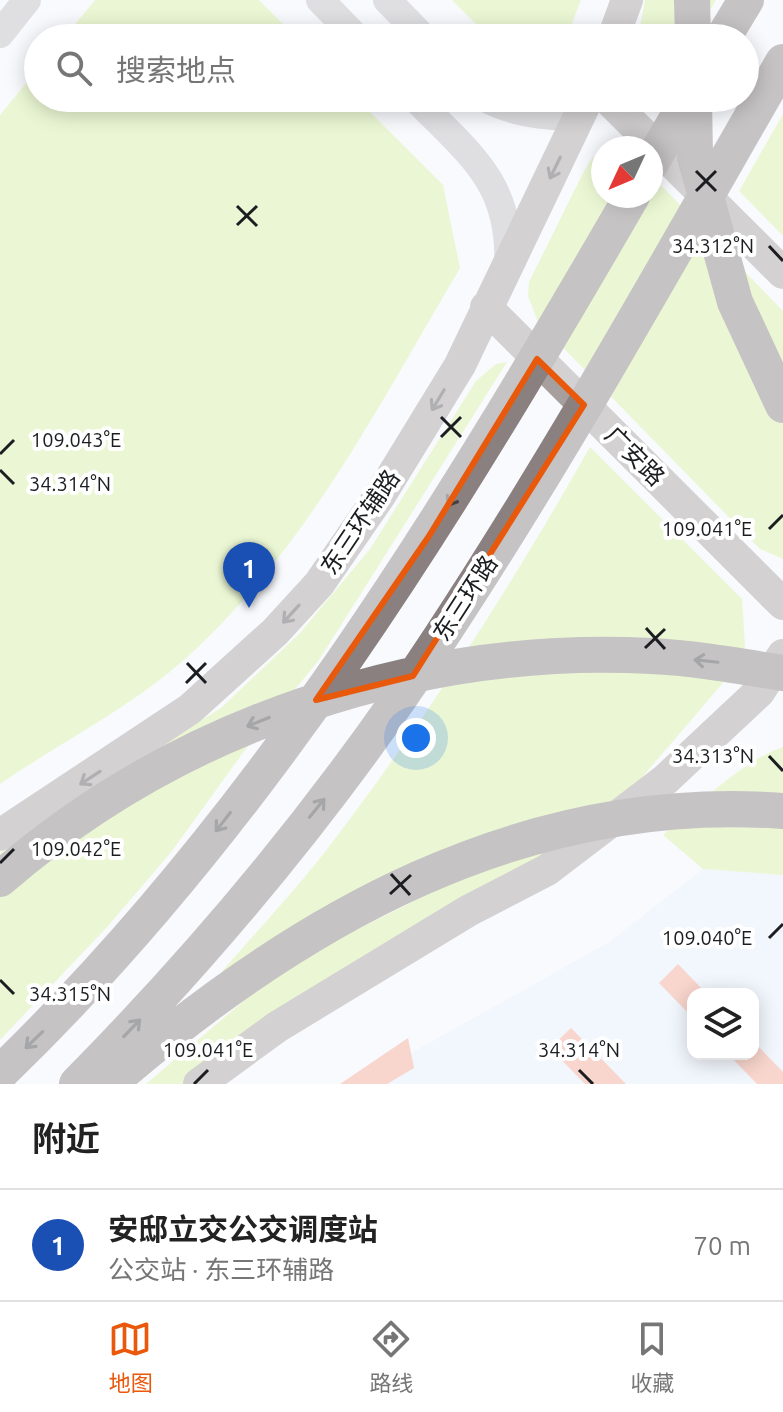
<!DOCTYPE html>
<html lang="zh">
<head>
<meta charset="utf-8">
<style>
	body { margin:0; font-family:Ubuntu,"Noto Sans SC",sans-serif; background:#f6f6f6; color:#222 }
	.controls { position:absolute; right:24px; bottom:24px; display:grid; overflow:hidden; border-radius:16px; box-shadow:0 4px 20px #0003 }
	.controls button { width:72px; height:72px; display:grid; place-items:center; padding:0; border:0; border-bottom:2px solid #e0e0e0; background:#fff; color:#222; font:40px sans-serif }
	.compass { position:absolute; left:591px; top:136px; width:72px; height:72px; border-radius:50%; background:#fff; box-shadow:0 4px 20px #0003; rotate:226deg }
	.you { position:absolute; left:416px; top:738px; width:28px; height:28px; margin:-20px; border:6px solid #fff; border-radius:50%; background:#1a73e8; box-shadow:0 0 0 12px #1a73e833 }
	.badge { display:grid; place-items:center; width:52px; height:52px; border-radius:50%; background:#ea580c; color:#fff; font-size:26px; font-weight:700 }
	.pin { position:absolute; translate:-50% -66px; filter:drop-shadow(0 2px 4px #0008) }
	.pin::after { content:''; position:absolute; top:42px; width:28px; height:24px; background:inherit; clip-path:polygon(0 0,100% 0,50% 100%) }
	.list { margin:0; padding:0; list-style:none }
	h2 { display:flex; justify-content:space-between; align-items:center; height:104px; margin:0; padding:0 32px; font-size:34px }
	h2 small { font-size:26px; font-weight:400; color:#767676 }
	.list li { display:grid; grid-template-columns:52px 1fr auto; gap:24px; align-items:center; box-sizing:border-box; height:112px; padding:0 32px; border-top:2px solid #e0e0e0 }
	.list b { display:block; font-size:30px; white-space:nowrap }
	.list p { margin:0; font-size:26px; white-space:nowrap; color:#767676 }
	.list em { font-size:26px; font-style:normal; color:#767676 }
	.icon { flex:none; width:44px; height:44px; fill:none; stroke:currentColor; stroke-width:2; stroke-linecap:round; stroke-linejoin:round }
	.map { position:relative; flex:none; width:783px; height:1084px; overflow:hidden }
	.search { position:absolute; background:#fff; box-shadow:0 4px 20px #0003; left:24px; right:24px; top:24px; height:88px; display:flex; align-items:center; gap:20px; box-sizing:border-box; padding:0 28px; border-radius:44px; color:#767676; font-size:30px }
	.sheet { height:216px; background:#fff }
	nav { display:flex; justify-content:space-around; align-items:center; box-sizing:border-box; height:112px; border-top:2px solid #e0e0e0; background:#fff; font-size:22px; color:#767676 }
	nav a { display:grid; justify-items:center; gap:4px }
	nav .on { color:#ea580c }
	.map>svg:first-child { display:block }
	.built { fill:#ebf1fd; fill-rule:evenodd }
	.green { fill:#dcf3a2 }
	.building { fill:#f8a992 }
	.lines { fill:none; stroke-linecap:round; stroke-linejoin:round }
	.tertiary { stroke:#c2bdbc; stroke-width:28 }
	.secondary { stroke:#a69f9e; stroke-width:32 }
	.trunk { stroke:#8a8080; stroke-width:36 }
	.oneway { stroke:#5a5859 }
	.oneway2 { stroke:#424042 }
	.marked { fill:none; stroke:#e8590c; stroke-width:6; stroke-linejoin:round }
	.ticks { fill:none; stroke:#1b1d20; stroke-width:3 }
	.labels { text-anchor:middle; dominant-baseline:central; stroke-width:8; stroke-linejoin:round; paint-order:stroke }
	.street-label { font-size:24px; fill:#1b1d20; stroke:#fff }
	.ticks-label { font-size:20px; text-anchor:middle; fill:#1b1d20; stroke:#fff; stroke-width:8; stroke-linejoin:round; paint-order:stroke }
</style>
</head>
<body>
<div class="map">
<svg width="783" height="1084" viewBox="0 0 783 1084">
	<rect width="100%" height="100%" fill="#f8fafd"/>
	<path class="built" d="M703,869L783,875V1084H356L608,943ZM693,994H753V1054H693Z"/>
	<path class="green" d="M95,0H259L297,38H64Z
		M452,0H581L566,38H490Z
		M645,0H716L694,38H638Z
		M38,69V98H356L443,185L460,268C379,405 305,551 186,658C130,708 61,742 0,784V115Z
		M783,114V236L739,191Z
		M603,152V196H651V175L783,311V559L760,549L538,322L528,296L529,282L583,173L592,158Z
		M507,362L319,660L242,754L172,851L108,926L0,1040V853L40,821L221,708L300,633L370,549L476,381L496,364Z
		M590,447L742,599L745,646L734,670L638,782L567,841L191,1084H146L252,994L328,944L466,875L458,843L367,885L208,988C248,940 293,894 331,844C427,718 512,585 590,447Z
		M783,747V875L703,869L663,835C701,804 736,764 783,747Z"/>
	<path class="building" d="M678,964L707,994H693V1018L659,983Z
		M571,1028L626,1084H585L550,1048Z
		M408,1038L414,1068L387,1084H340Z
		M753,1041L783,1072V1084H757L728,1054H753Z"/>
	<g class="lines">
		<path class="tertiary" d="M320,0L357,38
			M387,0L424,38
			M0,34L27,0
			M415,98C468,153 512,182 508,265
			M485,98C514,114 546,116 579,118"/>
		<path class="secondary" d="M613,38L627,0
			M607,98L783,273
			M486,307L783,604
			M0,835L190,709L275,632L319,584L381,494L460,365L588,98
			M199,1084L277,1027L468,911L547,870L665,780L759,692L783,655"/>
		<path class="trunk" d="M692,0L693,38
			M723,38L746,0
			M694,98L695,157L735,302L783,405
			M651,163L689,98
			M0,879C177,725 416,644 651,656C695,658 739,666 783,673
			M0,1073C262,821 451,508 632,196
			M77,1084C211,948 336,797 440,638C563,451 672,255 783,62
			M109,1084C299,919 522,792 783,811"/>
	</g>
	<defs><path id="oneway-shaft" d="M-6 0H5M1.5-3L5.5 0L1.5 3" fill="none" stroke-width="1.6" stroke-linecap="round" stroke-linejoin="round" transform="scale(2)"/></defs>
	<g class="oneway">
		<use href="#oneway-shaft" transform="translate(555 168) rotate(116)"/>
		<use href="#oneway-shaft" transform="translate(438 400) rotate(121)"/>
		<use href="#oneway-shaft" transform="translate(291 614) rotate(132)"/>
		<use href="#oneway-shaft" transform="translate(90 778) rotate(147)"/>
	</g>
	<g class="oneway2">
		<use href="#oneway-shaft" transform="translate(454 496) rotate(122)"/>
		<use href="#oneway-shaft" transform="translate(706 661) rotate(-174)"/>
		<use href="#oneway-shaft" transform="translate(258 722) rotate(158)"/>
		<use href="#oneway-shaft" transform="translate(317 808) rotate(-51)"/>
		<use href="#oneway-shaft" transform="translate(223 822) rotate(128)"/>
		<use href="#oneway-shaft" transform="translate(132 1028) rotate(-46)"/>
		<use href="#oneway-shaft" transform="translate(34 1040) rotate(136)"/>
	</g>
	<path d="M0 0H783V1084H0ZM537,359L584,405L413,676L316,700L429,536Z" fill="#f8fafd" fill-opacity=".55" fill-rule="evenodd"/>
	<path class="marked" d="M537,359L584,405L413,676L316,700L429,536Z"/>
	<path class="ticks" d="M696,171L716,191M696,191L716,171M237,206L257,226M237,225L257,206M769,246L783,261M441,417L461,437M441,437L461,417M0,454L14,440M0,470L14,484M769,529L783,515M646,628L665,649M645,648L665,629M187,663L206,683M186,683L206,663M769,756L783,771M0,863L14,849M391,874L410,895M390,894L411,875M769,938L783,924M0,980L14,994M579,1070L593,1084M194,1084L208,1070"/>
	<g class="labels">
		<g class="street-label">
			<text transform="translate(635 456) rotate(45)">广安路</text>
			<text transform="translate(360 522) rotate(-56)">东三环辅路</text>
			<text transform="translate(465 598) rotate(-57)">东三环路</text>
		</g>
	</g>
	<g class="ticks-label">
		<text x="713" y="253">34.312°N</text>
		<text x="76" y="447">109.043°E</text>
		<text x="70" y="491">34.314°N</text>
		<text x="707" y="536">109.041°E</text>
		<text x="713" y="763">34.313°N</text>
		<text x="76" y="856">109.042°E</text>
		<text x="707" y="945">109.040°E</text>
		<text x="70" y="1001">34.315°N</text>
		<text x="579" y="1057">34.314°N</text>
		<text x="208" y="1057">109.041°E</text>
	</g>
</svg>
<div class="controls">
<button><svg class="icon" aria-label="layers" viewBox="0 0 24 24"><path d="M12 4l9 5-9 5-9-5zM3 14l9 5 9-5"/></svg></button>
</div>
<svg class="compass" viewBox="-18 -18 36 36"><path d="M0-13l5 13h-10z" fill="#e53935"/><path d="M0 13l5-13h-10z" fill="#767676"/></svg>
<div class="you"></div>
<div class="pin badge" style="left:249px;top:608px;background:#1a4fb4">1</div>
<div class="search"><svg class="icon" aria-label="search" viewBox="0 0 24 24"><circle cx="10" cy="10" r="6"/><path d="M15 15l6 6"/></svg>搜索地点</div>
</div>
<section class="sheet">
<h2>附近<small></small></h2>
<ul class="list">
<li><span class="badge" style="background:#1a4fb4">1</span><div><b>安邸立交公交调度站</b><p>公交站 · 东三环辅路</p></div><em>70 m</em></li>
</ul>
</section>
<nav>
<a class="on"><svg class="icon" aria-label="map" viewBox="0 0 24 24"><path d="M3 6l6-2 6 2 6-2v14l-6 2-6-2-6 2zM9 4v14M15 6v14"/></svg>地图</a>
<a><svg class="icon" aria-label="directions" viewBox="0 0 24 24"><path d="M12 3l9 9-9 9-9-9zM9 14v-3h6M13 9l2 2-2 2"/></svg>路线</a>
<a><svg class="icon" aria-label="saved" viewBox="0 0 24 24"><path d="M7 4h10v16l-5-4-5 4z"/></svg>收藏</a>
</nav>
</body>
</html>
